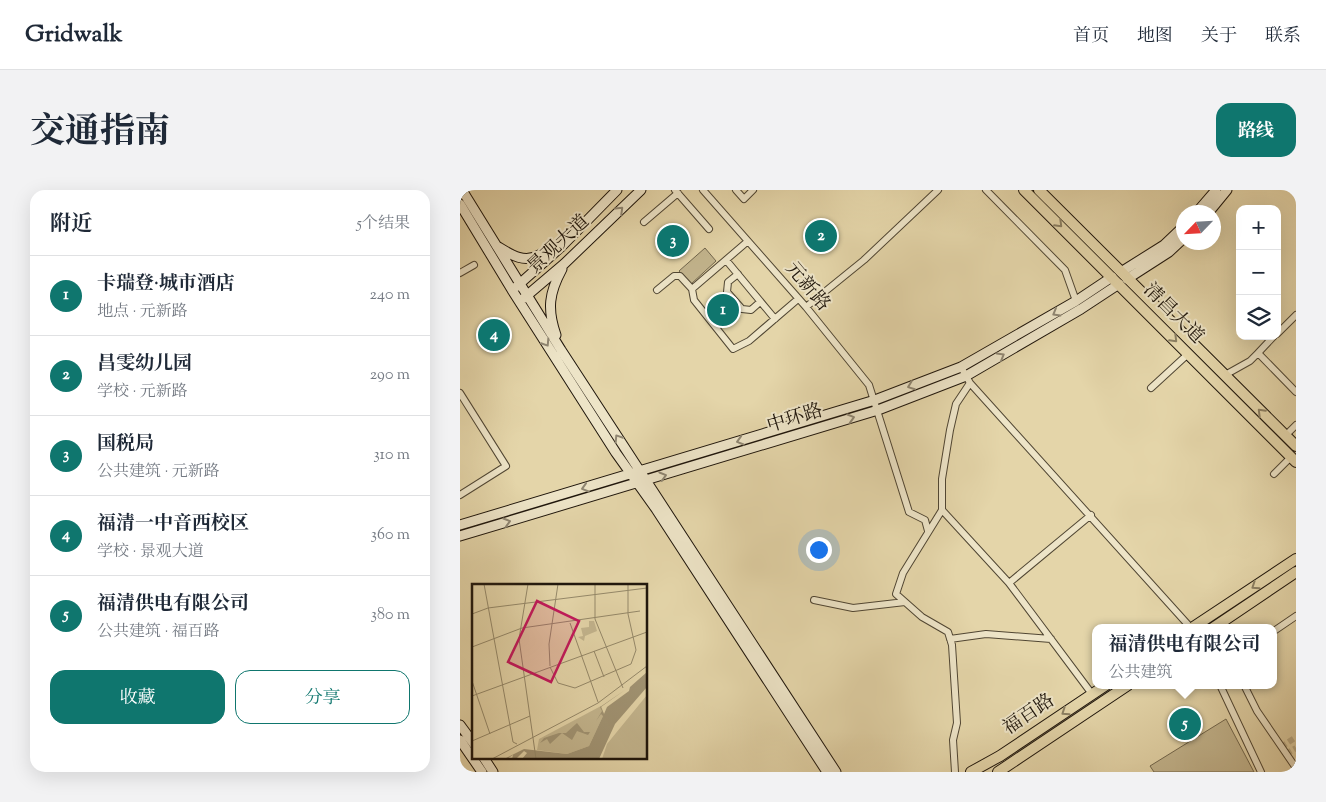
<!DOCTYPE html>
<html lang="zh">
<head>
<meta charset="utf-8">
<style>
	body { margin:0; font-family:"Sorts Mill Goudy","Noto Serif SC",serif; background:#f2f2f3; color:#1f2937 }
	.controls { position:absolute; right:15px; top:15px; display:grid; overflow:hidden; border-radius:10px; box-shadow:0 5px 20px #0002 }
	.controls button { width:45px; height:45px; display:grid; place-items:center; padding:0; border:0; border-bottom:1px solid #e0e1e3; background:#fff; color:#1f2937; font:25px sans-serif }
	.compass { position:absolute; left:716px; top:15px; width:45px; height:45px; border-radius:50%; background:#fff; box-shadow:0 5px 20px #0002; rotate:245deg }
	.you { position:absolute; left:358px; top:359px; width:18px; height:18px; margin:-12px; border:4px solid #fff; border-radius:50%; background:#1a73e8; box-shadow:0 0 0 8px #1a73e833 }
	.badge { display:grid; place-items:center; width:32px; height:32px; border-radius:50%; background:#0f766e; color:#fff; font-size:16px; font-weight:700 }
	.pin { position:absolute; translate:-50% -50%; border:2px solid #fff; box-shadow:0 1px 5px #0006 }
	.popup { position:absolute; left:632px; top:434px; width:185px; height:65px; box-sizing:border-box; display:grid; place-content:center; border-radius:10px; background:#fff; filter:drop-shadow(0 1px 4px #0005); font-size:16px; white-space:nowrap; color:#747a83 }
	.popup b { font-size:19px; color:#1f2937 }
	.popup::after { content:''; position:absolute; left:50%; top:100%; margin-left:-10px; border:10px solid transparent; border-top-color:#fff }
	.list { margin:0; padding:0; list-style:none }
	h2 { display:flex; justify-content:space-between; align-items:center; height:65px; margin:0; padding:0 20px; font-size:21px }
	h2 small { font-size:16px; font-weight:400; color:#747a83 }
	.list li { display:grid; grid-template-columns:32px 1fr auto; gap:15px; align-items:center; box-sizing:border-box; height:80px; padding:0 20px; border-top:1px solid #e0e1e3 }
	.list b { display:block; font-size:19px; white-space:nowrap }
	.list p { margin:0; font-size:16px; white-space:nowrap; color:#747a83 }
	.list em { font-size:16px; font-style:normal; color:#747a83 }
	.actions { display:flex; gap:10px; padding:15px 20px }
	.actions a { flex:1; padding:11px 0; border:1px solid #0f766e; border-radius:15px; text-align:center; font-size:18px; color:#0f766e }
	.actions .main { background:#0f766e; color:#fff }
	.icon { flex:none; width:28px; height:28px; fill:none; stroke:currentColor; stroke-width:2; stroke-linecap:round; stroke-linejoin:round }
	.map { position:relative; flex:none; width:836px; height:582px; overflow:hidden; border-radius:15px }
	header { display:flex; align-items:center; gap:30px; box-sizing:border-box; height:70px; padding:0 25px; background:#fff; border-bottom:1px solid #e0e1e3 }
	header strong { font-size:24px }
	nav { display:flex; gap:28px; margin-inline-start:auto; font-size:18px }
	.intro { display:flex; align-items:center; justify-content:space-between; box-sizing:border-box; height:120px; padding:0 30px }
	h1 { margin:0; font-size:35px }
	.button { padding:12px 22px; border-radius:15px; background:#0f766e; color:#fff; font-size:18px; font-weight:700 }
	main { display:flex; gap:30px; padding:0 30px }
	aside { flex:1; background:#fff; border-radius:15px; box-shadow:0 5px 20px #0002 }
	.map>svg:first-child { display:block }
	.green { fill:#c3b58e; stroke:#71664d }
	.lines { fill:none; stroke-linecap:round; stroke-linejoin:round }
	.street-tunnel { stroke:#bdaf8a; stroke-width:6; stroke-dasharray:6 3; stroke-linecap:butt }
	.street-casing { stroke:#504633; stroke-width:8 }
	.secondary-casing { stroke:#1f160c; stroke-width:11 }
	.primary-casing { stroke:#1f160c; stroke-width:12 }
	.street { stroke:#ede4c7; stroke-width:6 }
	.secondary { stroke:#ede4c7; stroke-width:9 }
	.primary { stroke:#e4d5a9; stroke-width:10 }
	.oneway { stroke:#908773 }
	.oneway2 { stroke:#8b7f62 }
	.labels { text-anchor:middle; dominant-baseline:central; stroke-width:4; stroke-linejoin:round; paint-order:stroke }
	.street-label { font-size:19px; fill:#1f160c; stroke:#ede4c7 }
	.inset-road { fill:none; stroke:#95896a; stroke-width:1 }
	.view { fill:#c2185b; fill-opacity:0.15; stroke:#c2185b; stroke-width:2.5 }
	.inset-edge { fill:none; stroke:#1f160c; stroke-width:2.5 }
</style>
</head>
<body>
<header>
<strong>Gridwalk</strong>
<nav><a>首页</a><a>地图</a><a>关于</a><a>联系</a></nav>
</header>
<div class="intro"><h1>交通指南</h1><a class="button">路线</a></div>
<main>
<aside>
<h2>附近<small>5个结果</small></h2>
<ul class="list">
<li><span class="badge">1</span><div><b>卡瑞登·城市酒店</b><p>地点 · 元新路</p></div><em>240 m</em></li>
<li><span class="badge">2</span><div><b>昌雯幼儿园</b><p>学校 · 元新路</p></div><em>290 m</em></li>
<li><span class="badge">3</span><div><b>国税局</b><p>公共建筑 · 元新路</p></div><em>310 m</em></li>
<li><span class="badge">4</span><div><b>福清一中音西校区</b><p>学校 · 景观大道</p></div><em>360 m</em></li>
<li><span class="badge">5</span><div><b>福清供电有限公司</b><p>公共建筑 · 福百路</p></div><em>380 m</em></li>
</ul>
<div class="actions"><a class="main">收藏</a><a>分享</a></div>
</aside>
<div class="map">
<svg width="836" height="582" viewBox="0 0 836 582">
	<rect width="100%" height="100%" fill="#e4d5a9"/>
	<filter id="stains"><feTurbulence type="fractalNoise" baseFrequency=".004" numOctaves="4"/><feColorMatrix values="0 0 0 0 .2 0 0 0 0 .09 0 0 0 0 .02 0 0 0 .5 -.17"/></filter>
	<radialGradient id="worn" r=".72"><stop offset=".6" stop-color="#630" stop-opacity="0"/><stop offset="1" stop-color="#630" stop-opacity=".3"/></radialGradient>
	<path class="green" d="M245,58L256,71L231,94L219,81Z
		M766,529L794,582H694L690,576Z"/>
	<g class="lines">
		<path class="street-tunnel" d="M821,557L836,547
			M826,564L836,558"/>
		<g class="street-casing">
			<path id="street" d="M215,0L249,39
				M243,0L346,117L409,195L449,322L465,330L468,341
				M276,0L284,9L293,0
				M526,0L605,80L616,111
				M184,32L218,3
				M288,51L232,99L234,110L273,159L289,151L338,109
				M266,70L315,129
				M0,83L14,75
				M278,84L268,92L267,102L282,119L291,120L300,112
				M197,100L214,86H220L232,99
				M346,117L404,70L478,0
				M817,144L836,125
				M814,146L798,163L836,202
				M501,177L510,193L731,438
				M765,185L790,171L798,163
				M691,198L728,164
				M0,203L46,276L0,305
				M825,246L836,235
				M814,284L831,267
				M482,320L549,393L631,325
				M549,393L632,504
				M354,410L393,418L445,412
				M814,441L836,426
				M490,449L526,444L591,449
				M760,495L801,582
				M784,495L797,521L836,578
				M495,582L493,550L497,533L492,455L488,442L462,427L436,404L443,383L482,320V289L490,240L496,214L510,193"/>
		</g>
		<g class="secondary-casing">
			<path id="secondary" d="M2,0L101,160L376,582
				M0,14L52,100L156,263L196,319L367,582
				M737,22L756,0
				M749,22L767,0
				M37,56C50,64 64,74 79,65C88,60 90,57 101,57
				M661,82L704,55L724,36
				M667,89L709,62L724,48
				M56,97L101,57L157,0
				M64,108L104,74L181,0
				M96,145C87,119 89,103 102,79
				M0,335L415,210L501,177L616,111L652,87
				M0,346L418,220L506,186L621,119L659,94
				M0,535L14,554
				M0,550L22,582
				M24,568L33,582"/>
		</g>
		<g class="primary-casing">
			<path id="primary" d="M564,0L836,272
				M579,0L836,256
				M732,438L836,369
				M753,438L836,382
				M511,582L540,566L646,495
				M538,582L668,495"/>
		</g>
		<use href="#street" class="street"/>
		<use href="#secondary" class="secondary"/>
		<use href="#primary" class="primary"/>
	</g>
	<defs><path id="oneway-chevron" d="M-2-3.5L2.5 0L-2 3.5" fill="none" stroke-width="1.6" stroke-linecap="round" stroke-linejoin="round" transform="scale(1.25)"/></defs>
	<g class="oneway">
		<use href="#oneway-chevron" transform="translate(160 20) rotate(-44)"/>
		<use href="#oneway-chevron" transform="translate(596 123) rotate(150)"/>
		<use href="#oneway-chevron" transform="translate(86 153) rotate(57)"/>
		<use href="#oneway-chevron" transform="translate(541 166) rotate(-30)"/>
		<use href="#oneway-chevron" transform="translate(451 196) rotate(159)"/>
		<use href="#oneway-chevron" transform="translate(391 228) rotate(-17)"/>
		<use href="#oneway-chevron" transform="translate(158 248) rotate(-123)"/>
		<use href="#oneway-chevron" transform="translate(280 251) rotate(163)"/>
		<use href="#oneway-chevron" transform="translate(203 286) rotate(-16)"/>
		<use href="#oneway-chevron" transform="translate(125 298) rotate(163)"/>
		<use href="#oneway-chevron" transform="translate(47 332) rotate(-17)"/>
	</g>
	<g class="oneway2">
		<use href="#oneway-chevron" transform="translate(599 34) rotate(45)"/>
		<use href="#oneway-chevron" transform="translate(714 149) rotate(45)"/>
		<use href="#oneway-chevron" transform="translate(801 222) rotate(-135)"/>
		<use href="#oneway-chevron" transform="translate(795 396) rotate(146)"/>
		<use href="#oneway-chevron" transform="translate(605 522) rotate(146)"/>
	</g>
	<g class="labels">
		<g class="street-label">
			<text transform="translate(99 55) rotate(-43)">景观大道</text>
			<text transform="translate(347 97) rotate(50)">元新路</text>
			<text transform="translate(713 124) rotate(45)">清昌大道</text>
			<text transform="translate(335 229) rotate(-17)">中环路</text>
			<text transform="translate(569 525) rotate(-34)">福百路</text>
		</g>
	</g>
	<g transform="translate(12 394)">
		<rect width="175" height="175" fill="#e4d5a9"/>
		<path d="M117,37H122L125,47L113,52L112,57L106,53L111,52L109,44L117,43ZM175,111V175H130L135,160ZM129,122L132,130L117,162L95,170L65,166L67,155Z" fill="#c3b58e"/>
		<path d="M175,88V103L143,140L127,175H50L55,169L52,167L44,175H40L41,171L35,175H32L52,165L95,170L117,162L131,132L129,130L124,137L130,127L128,123L153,106L129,123L132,130L135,123L157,107L158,103ZM105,139L112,148H118L116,151L105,147L100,156L90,149L78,160L75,155L68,159L72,154L87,149H94Z" fill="#a19474"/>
		<path class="inset-road" d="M12,0L41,158L45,160M56,0L47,55L64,175M123,0V35L151,104M0,30L16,24L175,4M98,39L126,118M0,63L50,44L168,27M122,67L132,93M78,82L77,60L86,0M78,83L86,99L103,104L159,80L164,66L156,30V0M0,97L18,150M0,112L175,48M0,157L58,132M20,175L126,119L175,82"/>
		<path class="view" d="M65,17L107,37L79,98L36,78Z"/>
		<rect width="175" height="175" class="inset-edge"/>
	</g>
	<rect width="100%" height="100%" filter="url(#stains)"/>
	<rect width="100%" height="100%" fill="url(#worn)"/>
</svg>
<div class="controls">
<button>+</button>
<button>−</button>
<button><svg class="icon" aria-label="layers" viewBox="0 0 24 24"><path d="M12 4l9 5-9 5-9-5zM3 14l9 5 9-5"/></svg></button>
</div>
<svg class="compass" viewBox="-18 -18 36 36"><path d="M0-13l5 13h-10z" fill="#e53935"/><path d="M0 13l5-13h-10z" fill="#747a83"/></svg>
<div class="you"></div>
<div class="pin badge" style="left:263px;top:120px">1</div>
<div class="pin badge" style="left:361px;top:46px">2</div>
<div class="pin badge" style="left:213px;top:51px">3</div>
<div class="pin badge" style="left:34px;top:145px">4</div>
<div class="pin badge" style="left:725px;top:534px">5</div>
<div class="popup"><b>福清供电有限公司</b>公共建筑</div>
</div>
</main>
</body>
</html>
